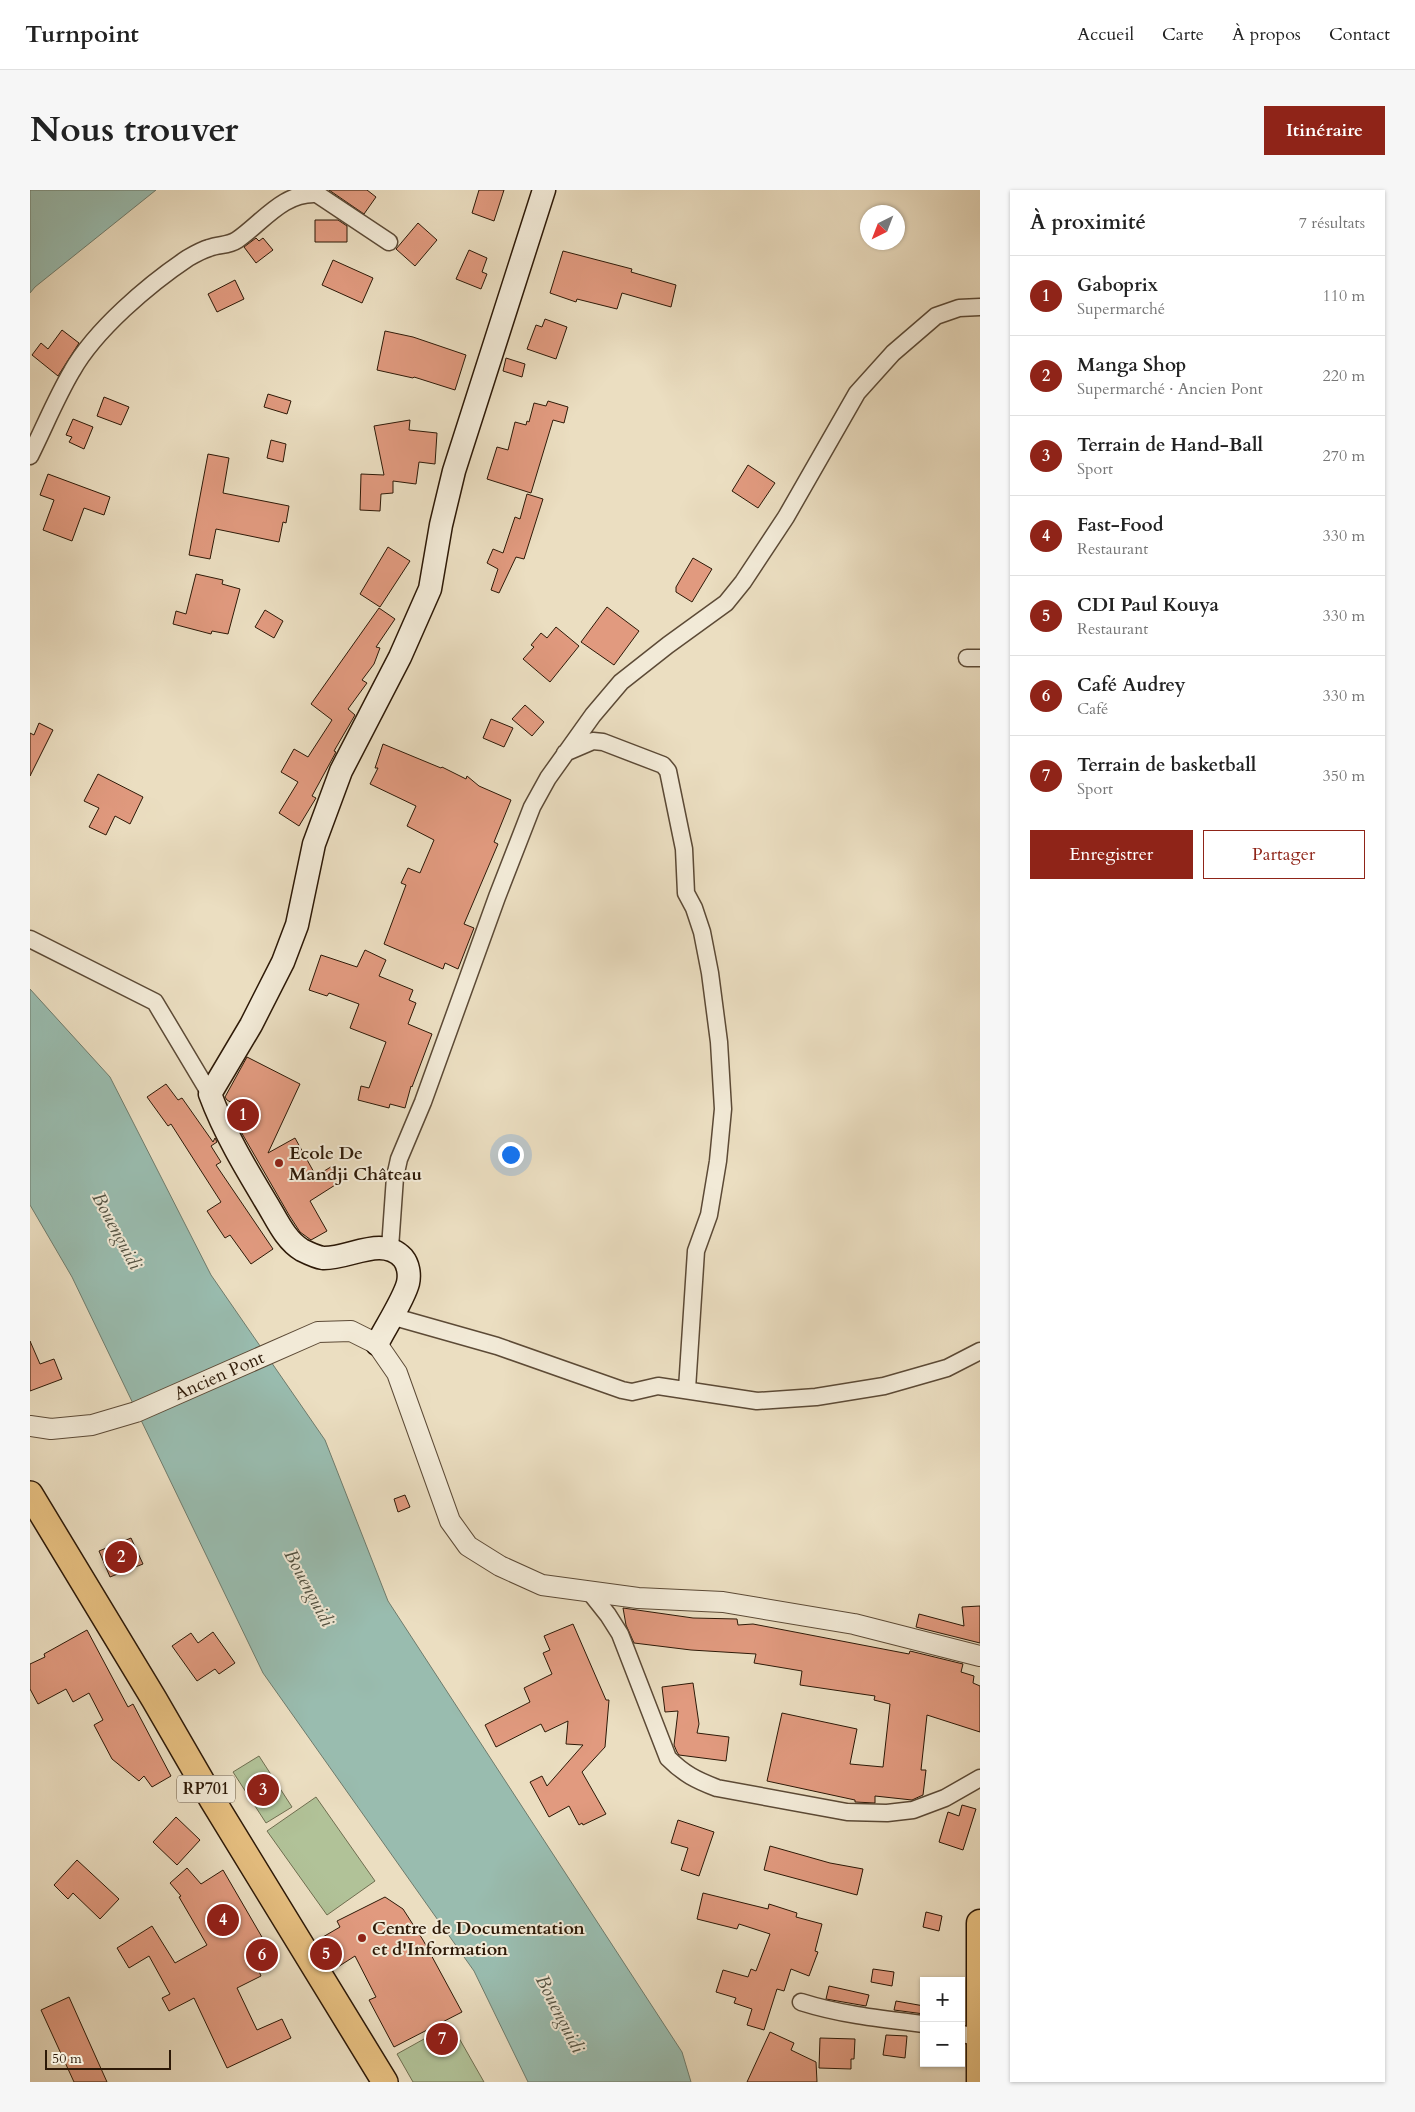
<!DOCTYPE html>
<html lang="fr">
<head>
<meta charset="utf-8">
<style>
	body { margin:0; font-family:Cardo,serif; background:#f6f6f6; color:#222 }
	.controls { position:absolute; right:15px; bottom:15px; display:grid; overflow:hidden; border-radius:0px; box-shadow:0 1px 4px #0004 }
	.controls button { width:45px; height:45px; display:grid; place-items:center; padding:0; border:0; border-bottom:1px solid #e0e0e0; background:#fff; color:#222; font:25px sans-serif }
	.compass { position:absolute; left:830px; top:15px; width:45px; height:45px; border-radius:50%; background:#fff; box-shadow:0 1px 4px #0004; rotate:222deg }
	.scale { position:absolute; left:15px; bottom:12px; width:126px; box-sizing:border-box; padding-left:5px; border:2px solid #2d1907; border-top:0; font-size:14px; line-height:18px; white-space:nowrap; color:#2d1907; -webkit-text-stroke:4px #f2ead7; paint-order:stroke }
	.you { position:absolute; left:480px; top:964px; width:18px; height:18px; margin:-12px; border:4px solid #fff; border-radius:50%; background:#1a73e8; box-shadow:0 0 0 8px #1a73e833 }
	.badge { display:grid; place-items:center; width:32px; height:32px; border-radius:50%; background:#8f2418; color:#fff; font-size:16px; font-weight:700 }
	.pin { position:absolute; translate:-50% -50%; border:2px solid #fff; box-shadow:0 1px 5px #0006 }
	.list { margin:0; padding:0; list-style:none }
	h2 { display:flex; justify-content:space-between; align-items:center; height:65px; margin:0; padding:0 20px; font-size:21px }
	h2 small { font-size:16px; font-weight:400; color:#767676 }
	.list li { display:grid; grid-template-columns:32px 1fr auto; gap:15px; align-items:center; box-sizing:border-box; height:80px; padding:0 20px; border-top:1px solid #e0e0e0 }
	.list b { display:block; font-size:19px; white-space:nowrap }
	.list p { margin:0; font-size:16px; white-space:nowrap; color:#767676 }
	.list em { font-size:16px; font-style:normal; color:#767676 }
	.actions { display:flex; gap:10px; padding:15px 20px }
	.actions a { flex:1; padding:11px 0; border:1px solid #8f2418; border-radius:0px; text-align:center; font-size:18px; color:#8f2418 }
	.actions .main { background:#8f2418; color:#fff }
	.map { position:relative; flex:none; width:950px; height:1892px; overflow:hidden; border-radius:0px }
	header { display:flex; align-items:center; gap:30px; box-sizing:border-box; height:70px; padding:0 25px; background:#fff; border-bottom:1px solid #e0e0e0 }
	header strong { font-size:24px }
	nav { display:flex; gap:28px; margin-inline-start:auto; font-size:18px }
	.intro { display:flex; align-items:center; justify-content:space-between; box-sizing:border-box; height:120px; padding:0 30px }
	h1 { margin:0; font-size:35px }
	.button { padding:12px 22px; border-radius:0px; background:#8f2418; color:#fff; font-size:18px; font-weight:700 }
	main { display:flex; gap:30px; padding:0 30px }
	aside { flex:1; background:#fff; border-radius:0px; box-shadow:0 1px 4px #0004 }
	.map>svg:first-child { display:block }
	.green { fill:#b1c298; stroke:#6f6e50 }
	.water { fill:#99bcaf; stroke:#6e7b6c }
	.building { fill:#e19a7f; stroke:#2d1907 }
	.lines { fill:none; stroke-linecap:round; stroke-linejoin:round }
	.minor-casing { stroke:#5c4a36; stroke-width:19 }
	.tertiary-casing { stroke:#5c4a36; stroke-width:22 }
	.secondary-casing { stroke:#2d1907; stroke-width:25 }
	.primary-casing { stroke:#2d1907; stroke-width:28 }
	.trunk-casing { stroke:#2d1907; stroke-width:29 }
	.minor { stroke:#f2ead7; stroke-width:16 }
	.tertiary { stroke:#f2ead7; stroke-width:20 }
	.secondary { stroke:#f2ead7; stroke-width:22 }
	.primary { stroke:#e6bf80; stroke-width:25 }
	.trunk { stroke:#e6bf80; stroke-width:26 }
	.poi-dot { fill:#8f2418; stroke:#f2ead7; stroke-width:2 }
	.labels { text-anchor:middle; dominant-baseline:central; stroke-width:4; stroke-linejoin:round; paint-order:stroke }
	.shield { fill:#f2ead7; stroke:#685845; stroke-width:1 }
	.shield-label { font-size:16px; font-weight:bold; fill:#2d1907 }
	.poi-label { font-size:18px; font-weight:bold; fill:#2d1907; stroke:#f2ead7; text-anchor:start }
	.street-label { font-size:18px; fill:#2d1907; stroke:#f2ead7 }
	.water-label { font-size:19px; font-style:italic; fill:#535242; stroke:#f2ead7 }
</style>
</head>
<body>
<header>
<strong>Turnpoint</strong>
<nav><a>Accueil</a><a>Carte</a><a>À propos</a><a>Contact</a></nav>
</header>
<div class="intro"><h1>Nous trouver</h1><a class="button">Itinéraire</a></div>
<main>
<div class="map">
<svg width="950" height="1892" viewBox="0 0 950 1892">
	<rect width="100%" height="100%" fill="#ebdec1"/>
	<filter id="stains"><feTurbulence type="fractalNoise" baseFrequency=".004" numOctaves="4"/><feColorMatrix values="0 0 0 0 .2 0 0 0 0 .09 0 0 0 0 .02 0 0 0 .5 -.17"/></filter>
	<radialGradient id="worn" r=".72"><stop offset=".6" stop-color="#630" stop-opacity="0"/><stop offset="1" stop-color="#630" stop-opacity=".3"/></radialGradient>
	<path class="green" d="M229,1566L262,1617L236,1633L203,1582Z
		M286,1607L345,1691L297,1725L237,1641Z
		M421,1834L454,1892H383L367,1864Z"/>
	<path class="water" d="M0,0H126L5,97L0,103Z
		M0,799L80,887L181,1085L295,1250L358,1411L652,1862L661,1892H498L444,1781L233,1483L42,1087L0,1015Z"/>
	<path class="building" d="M299,0H337L346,7L334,24Z
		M449,0H474L464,31L442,23Z
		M285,30H308L317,36V52H285Z
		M388,33L407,50L385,76L366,59Z
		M226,48L229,51L233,48L243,60L226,73L214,57Z
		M439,60L457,68L452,82L457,84L451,99L426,89Z
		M533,61L602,79L601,82L646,95L641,117L592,103L587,119L547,109L546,112L520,103Z
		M303,70L343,88L332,113L292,95Z
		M205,90L214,109L187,122L178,104Z
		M515,129L537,137L526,169L497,159L506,135L512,137Z
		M32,140L49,153L28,186L2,165L11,153L18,159Z
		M355,141L383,147L436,165L425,200L384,187L383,188L347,180Z
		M476,168L495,174L492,187L473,181Z
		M238,204L261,211L257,224L234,217Z
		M74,207L99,217L91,235L67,226Z
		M518,211L538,217L534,233L523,230L501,303L457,289L467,257L478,260L485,232L496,235L497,231L499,232L504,213L516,216Z
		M43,229L63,237L54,259L39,252L42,247L36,245Z
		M380,230L379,240L407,243L405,274L389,272L386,294L363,291V303L351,304L350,321L330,320L331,284L354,285L344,236Z
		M241,250L256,254L253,272L237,268Z
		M178,264L199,268L193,303L259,316L256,333L253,332L249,352L186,339L180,369L159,365Z
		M718,275L745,293L728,318L702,301Z
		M18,284L80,307L74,325L54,318L42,351L13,340L24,310L10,305Z
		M497,304L513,309L494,369L486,367L469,403L461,400L468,379L457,373L463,359L473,363L485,327L490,329Z
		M358,357L380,371L350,417L330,404Z
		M663,368L682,379L662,412L646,402V397Z
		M166,384L193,390L192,394L210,399L198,444L182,441L181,444L143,434L146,421L156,424Z
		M577,417L609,441L584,475L551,452Z
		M349,418L365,429L346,457L350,458L344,474L332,490L337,493L318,519L325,525L304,561L306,562L282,606L286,608L269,636L249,623L268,592L251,582L264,559L278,567L302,530L281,514Z
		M235,420L253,431L244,448L225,437Z
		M526,437L549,456L520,492L493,469L504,457L501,455L511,443L517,448Z
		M495,515L514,532L502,546L482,529Z
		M461,529L483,538L474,557L453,548Z
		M9,533L23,540L0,586V543L4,545Z
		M353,554L411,578L412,577L436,589L437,586L449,596L481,610L464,652L468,654L434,734L444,738L428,779L415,773L413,779L354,754L376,695L371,693L378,678L390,683L404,650L377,636L386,616L340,594L348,578H345Z
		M68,584L113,607L100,634L85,626L76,645L59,637L69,618L54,611Z
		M335,760L356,770L349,786L383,800L379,810L386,813L378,834L402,844L382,897L381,896L375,918L360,914L359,918L328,910L331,896L339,898L356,852L320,838L329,814L299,803L297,806L279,800L291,765L327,777Z
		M217,867L270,894L238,963L265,948L286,986L304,975L313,990L280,1011L297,1041L281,1050L270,1042L259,1025L210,940L200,918L202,913L197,910L195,907Z
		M136,894L148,910L152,908L183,952L185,948L187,952L181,956L191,972L186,975L243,1059L221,1074L200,1045L195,1048L177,1021L191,1012L141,934L138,936L117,907Z
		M0,1151L10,1174L24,1169L32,1189L0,1201Z
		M375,1305L380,1317L368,1322L364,1309Z
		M101,1348L113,1374L80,1387L69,1361Z
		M950,1416V1453L886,1437L889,1424L934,1436L932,1417Z
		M593,1418L663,1428L707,1429L708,1435L723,1434L879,1464L880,1461L933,1474L931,1482L944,1486L943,1493L950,1496V1542L897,1525L891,1580H896L893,1605L882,1610L845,1606V1613L825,1612V1610L737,1591L752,1523L827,1539L820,1574L853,1577L860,1514L844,1510L845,1506L770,1495L772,1481L724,1473L726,1464L661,1460L604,1453L596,1435Z
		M543,1434L576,1510H579L575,1557L552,1582L576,1624L553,1635L552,1633L549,1635L539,1616L519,1627L500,1592L512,1586L517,1596L553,1555L536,1554L538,1531L515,1542L511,1534L466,1557L455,1535L500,1512L494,1498L522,1484L513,1463L520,1460L514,1446Z
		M57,1440L98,1517L103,1514L141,1586L122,1597L114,1586L109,1591L82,1569L64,1535L73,1530L59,1503L43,1512L36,1499L8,1514L0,1499V1474L15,1467L14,1464Z
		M183,1442L205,1473L189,1484L185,1479L167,1491L142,1456L161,1443L168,1453Z
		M663,1493L669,1534L667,1543L699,1547L696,1571L649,1565L647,1562L644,1555L648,1521L635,1522L632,1497Z
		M932,1615L946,1619L933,1660L909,1652L918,1622L929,1626Z
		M146,1627L170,1650L147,1675L123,1652Z
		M648,1630L684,1642L669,1686L651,1680L658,1658L641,1653Z
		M740,1656L800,1673L833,1679L827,1705L734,1680Z
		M47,1670L89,1709L70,1729L43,1703L38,1709L24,1695Z
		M157,1678L171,1694L193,1680L236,1754L235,1755L241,1766L226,1774L231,1786L207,1798L227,1840L252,1829L261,1848L197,1878L164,1808L139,1821L132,1808L140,1804L119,1766L99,1778L87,1758L122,1736L145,1773L177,1755L149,1707L151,1706L140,1693Z
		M673,1703L738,1719L739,1714L767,1723L766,1727L792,1734L785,1761L788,1762L779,1786L761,1779L754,1801L747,1799L734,1840L717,1835L722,1819L704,1813L706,1808L686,1802L693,1780L718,1787L721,1779L726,1781L740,1744L709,1734L707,1739L667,1729Z
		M355,1707L373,1719L393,1750L432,1822L364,1857L339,1810L346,1807L325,1766L303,1780L286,1751L310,1737L307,1731Z
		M896,1722L912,1726L909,1741L893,1737Z
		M843,1779L864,1782L862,1796L841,1792Z
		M799,1796L839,1805L836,1816L796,1809Z
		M39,1807L77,1892H44L11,1820Z
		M866,1811L894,1816V1824L864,1820Z
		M740,1842L764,1853L761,1860L786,1872L787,1892H717Z
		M856,1845L877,1846L875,1868L853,1865Z
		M790,1848L825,1849L824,1869H821V1879L789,1878Z"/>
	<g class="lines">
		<g class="minor-casing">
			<path id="minor" d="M0,266C14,238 26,208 42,181C65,140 119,94 158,68C165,64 172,60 179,58C189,54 198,56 207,50C233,32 253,2 287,4L359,52
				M937,468H950
				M535,563L563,551L573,552L633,575L638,581L654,659L656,703L664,718L672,742L680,783L689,852L693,919L688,971L679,1025L666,1061L657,1199
				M0,749L125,812L180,904
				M360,1058L365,987L369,969L393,912L467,707L502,617L518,588L563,525L591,492L638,455L696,413L713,392L756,327L827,203L863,163L906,126L929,118L950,117
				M361,1126L467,1156L592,1200L602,1202L628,1196L727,1211L786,1207L854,1196L917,1178L950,1161
				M559,1401L578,1425L590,1444L638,1568C654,1584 666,1590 687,1598L817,1622L857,1623L883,1620L915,1608L950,1588
				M771,1812C812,1825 852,1829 894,1834
				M931,1844L950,1847"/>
		</g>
		<g class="tertiary-casing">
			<g id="tertiary">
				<path id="s1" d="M0,1236L21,1239L62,1235L106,1222L288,1142L321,1141L347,1154L367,1183L420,1331L438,1356L470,1376L512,1395L608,1408L693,1412L824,1434L950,1466"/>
			</g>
		</g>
		<g class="secondary-casing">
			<path id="secondary" d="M347,1154C355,1138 374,1109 378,1093C380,1084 378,1074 373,1068C352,1045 319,1069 293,1068C286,1067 278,1063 272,1060C255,1050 246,1028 236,1012C215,977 194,942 180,904L221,835L253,772L267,735L284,654L311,581L370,467L400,399L411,335L424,281L514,0"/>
		</g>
		<g class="primary-casing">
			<path id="primary" d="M0,1304L124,1509L183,1611L355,1892"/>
		</g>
		<g class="trunk-casing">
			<path id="trunk" d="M950,1892V1733"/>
		</g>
		<use href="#minor" class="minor"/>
		<use href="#tertiary" class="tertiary"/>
		<use href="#secondary" class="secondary"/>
		<use href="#primary" class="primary"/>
		<use href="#trunk" class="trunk"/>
	</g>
	<g class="poi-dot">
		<circle cx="249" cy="973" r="5"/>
		<circle cx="332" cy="1748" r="5"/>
	</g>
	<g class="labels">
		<rect class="shield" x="147" y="1585.5" width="58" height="27" rx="4"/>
		<g class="shield-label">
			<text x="176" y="1599">RP701</text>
		</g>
		<g class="poi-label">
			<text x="259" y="963">Ecole De<tspan x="259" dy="21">Mandji Château</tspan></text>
			<text x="342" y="1738">Centre de Documentation<tspan x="342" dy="21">et d'Information</tspan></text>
		</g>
		<g class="street-label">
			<text stroke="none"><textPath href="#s1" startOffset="199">Ancien Pont</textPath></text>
		</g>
		<g class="water-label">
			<text transform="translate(87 1041) rotate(62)">Bouenguidi</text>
			<text transform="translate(279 1398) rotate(62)">Bouenguidi</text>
			<text transform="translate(530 1824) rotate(63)">Bouenguidi</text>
		</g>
	</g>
	<rect width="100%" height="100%" filter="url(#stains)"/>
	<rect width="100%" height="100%" fill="url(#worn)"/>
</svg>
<div class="controls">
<button>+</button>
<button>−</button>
</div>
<svg class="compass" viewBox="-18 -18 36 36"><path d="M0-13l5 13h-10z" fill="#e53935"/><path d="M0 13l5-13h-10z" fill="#767676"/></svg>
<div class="scale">50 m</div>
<div class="you"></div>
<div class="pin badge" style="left:213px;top:925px">1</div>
<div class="pin badge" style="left:91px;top:1367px">2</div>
<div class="pin badge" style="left:233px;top:1600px">3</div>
<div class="pin badge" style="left:193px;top:1730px">4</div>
<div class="pin badge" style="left:296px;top:1764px">5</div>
<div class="pin badge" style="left:232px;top:1765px">6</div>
<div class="pin badge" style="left:412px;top:1849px">7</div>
</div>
<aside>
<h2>À proximité<small>7 résultats</small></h2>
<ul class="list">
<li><span class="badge">1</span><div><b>Gaboprix</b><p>Supermarché</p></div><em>110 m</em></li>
<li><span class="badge">2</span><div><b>Manga Shop</b><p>Supermarché · Ancien Pont</p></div><em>220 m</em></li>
<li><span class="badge">3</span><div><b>Terrain de Hand-Ball</b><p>Sport</p></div><em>270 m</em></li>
<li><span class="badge">4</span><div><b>Fast-Food</b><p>Restaurant</p></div><em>330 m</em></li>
<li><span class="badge">5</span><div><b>CDI Paul Kouya</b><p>Restaurant</p></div><em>330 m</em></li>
<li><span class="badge">6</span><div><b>Café Audrey</b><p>Café</p></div><em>330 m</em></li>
<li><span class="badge">7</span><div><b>Terrain de basketball</b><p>Sport</p></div><em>350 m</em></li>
</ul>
<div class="actions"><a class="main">Enregistrer</a><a>Partager</a></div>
</aside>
</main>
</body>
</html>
